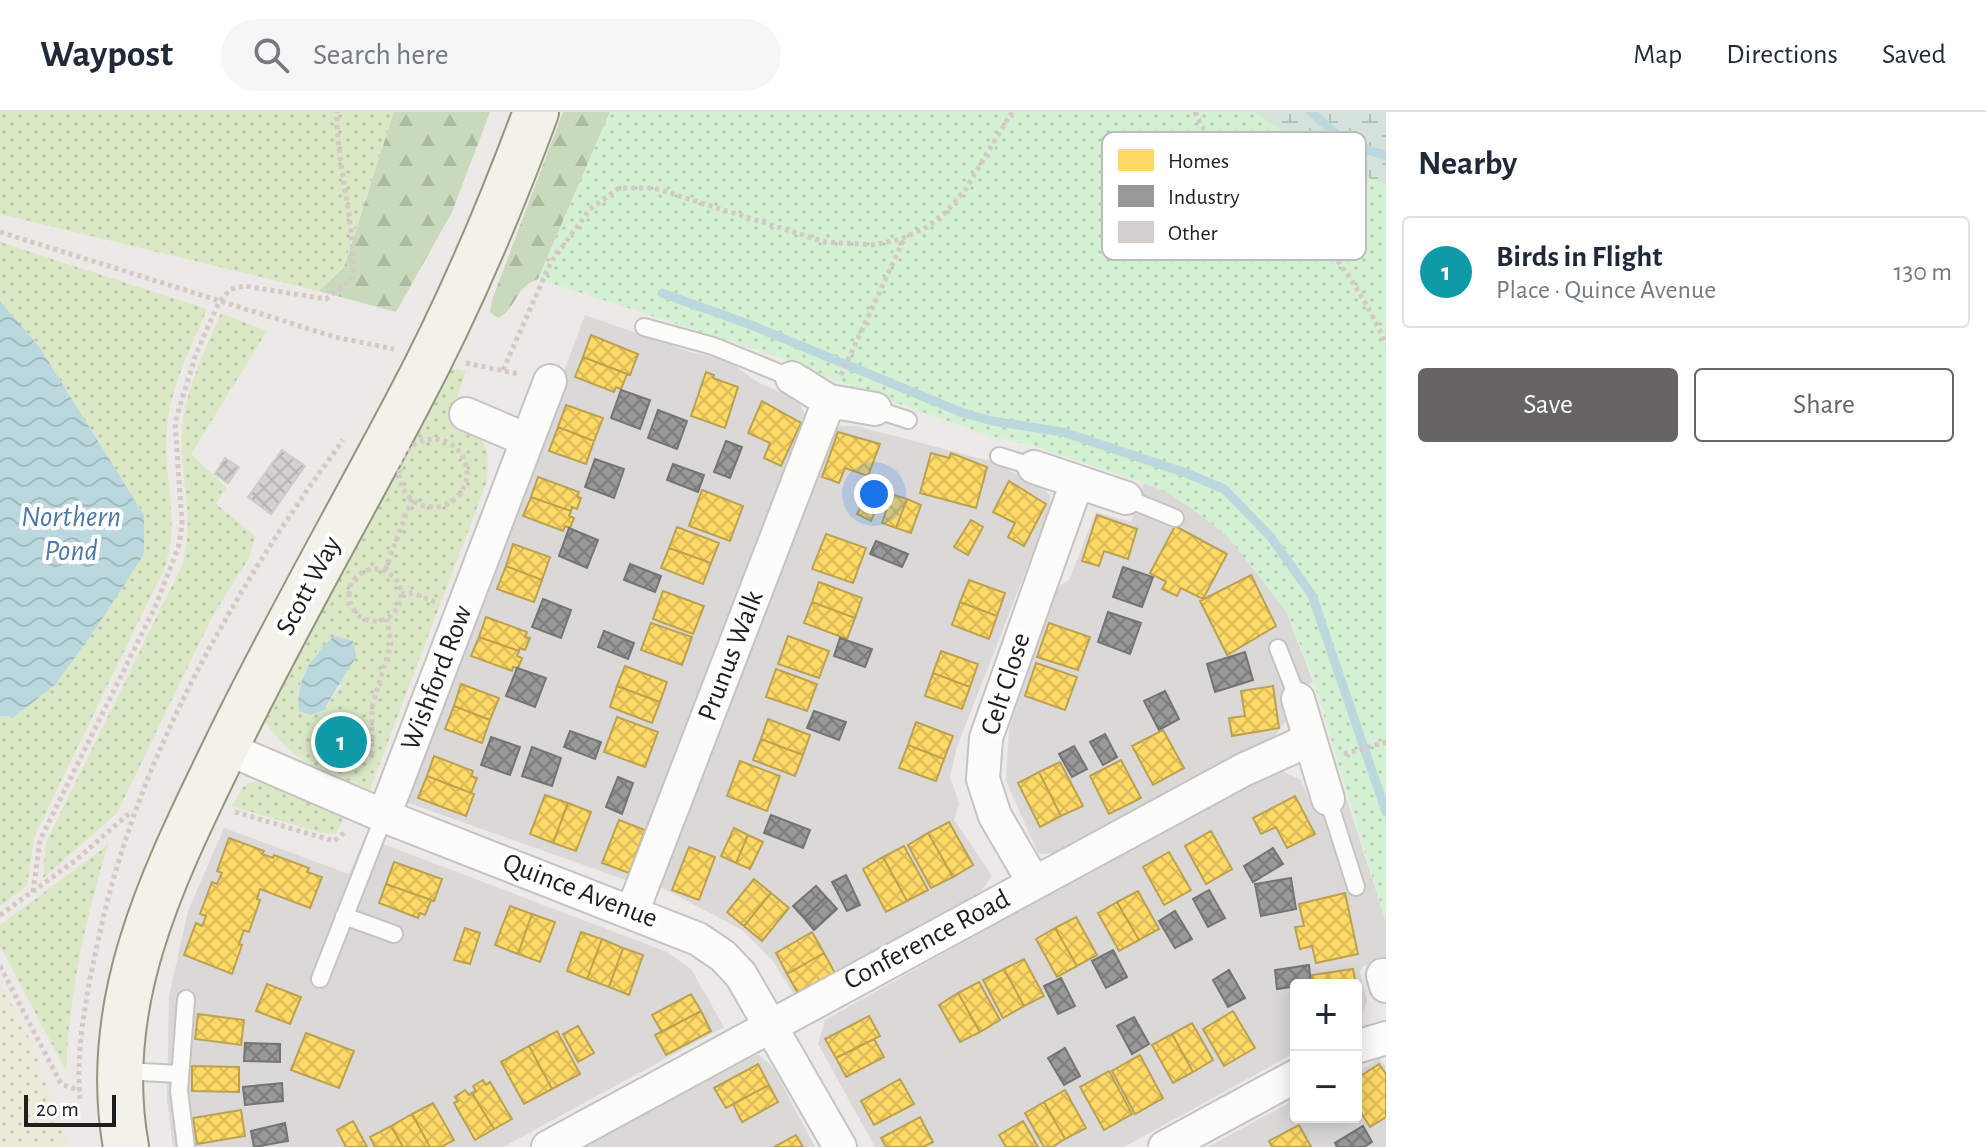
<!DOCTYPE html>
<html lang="en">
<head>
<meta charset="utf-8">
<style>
	body { margin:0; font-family:"Alegreya Sans",sans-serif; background:#f6f6f7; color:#1f2937 }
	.controls { position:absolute; right:24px; bottom:24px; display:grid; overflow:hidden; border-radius:8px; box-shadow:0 4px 20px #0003 }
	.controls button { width:72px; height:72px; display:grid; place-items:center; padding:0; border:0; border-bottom:2px solid #e0e1e3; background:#fff; color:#1f2937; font:40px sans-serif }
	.scale { position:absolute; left:24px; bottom:20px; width:92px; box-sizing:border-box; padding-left:8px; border:4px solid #1e1e1e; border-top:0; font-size:22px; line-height:28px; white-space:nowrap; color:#1e1e1e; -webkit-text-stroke:6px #fff; paint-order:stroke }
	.you { position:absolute; left:874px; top:382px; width:28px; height:28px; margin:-20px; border:6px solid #fff; border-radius:50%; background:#1a73e8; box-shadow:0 0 0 12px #1a73e833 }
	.badge { display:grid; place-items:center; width:52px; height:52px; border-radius:50%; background:#666564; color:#fff; font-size:26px; font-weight:700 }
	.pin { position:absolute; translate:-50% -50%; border:4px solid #fff; box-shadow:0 2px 8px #0006 }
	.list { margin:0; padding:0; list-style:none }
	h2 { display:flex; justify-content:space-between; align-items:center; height:104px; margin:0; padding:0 32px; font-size:34px }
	h2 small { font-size:26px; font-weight:400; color:#747a83 }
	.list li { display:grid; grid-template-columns:52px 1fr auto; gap:24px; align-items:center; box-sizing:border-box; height:112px; margin:0 16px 16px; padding:0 16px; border:2px solid #e0e1e3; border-radius:8px }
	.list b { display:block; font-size:30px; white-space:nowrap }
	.list p { margin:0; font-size:26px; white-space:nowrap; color:#747a83 }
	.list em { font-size:26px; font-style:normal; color:#747a83 }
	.actions { display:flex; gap:16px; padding:24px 32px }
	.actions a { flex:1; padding:18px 0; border:2px solid #666564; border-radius:8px; text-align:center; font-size:28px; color:#666564 }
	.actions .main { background:#666564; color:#fff }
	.icon { flex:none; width:44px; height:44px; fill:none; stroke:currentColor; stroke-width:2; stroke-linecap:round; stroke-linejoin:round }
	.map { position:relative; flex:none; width:1386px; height:1035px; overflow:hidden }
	header { display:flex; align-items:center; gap:48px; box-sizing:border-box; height:112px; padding:0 40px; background:#fff; border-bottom:2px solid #e0e1e3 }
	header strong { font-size:38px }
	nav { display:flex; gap:44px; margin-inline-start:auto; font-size:28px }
	.search { width:560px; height:72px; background:#f6f6f7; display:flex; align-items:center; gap:20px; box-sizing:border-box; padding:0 28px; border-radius:44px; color:#747a83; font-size:30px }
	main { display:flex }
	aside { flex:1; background:#fff }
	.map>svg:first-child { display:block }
	.residential { fill:#dbd9d8 }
	.farmland { fill:url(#farmland-dots) }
	.grass { fill:url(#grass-dots); fill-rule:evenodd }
	.forest { fill:url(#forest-firs) }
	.wetland { fill:url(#wetland-marsh) }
	.park { fill:url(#park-dots) }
	.water { fill:url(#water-waves) }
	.homes { fill:url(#homes-cross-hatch); stroke:#bca150; stroke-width:2 }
	.industry { fill:url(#industry-cross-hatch); stroke:#747474; stroke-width:2 }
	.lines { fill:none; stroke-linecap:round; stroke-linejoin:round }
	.stream { stroke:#bbd8de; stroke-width:9 }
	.building { fill:url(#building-cross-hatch); stroke:#cfcbc8; stroke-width:2 }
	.lane-casing { stroke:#c5c4c2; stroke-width:20 }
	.street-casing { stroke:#c5c4c2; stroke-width:36 }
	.secondary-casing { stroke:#94947f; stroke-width:48 }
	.path { stroke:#d5c8c7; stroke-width:5; stroke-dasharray:4 4; stroke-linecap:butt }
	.lane { stroke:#fcfcfb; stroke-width:16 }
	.street { stroke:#fcfcfb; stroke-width:32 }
	.secondary { stroke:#f3f2ea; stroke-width:44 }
	.labels { text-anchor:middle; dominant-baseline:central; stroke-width:8; stroke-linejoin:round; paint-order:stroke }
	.street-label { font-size:28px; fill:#1e1e1e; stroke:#fff }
	.water-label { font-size:30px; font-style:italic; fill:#4b7aa2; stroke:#fff }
	.key { fill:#fff; stroke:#bcbcbc; stroke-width:2 }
	.key-label { font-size:22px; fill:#1e1e1e }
</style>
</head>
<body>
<header>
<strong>Waypost</strong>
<div class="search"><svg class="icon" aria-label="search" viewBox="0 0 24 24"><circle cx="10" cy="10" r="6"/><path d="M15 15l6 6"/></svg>Search here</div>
<nav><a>Map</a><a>Directions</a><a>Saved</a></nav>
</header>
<main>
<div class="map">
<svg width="1386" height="1035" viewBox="0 0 1386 1035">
	<defs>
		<pattern id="farmland-dots" width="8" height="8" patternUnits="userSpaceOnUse" patternTransform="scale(2)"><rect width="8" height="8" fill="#ecebda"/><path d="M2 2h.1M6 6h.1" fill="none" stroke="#cac9bb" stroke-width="1.8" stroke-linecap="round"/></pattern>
		<pattern id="grass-dots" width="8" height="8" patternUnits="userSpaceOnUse" patternTransform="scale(2)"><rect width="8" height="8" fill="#dae8c6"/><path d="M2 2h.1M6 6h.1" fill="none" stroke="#bbc7aa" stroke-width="1.8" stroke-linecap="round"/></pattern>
		<pattern id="forest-firs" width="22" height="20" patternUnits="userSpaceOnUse" patternTransform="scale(2)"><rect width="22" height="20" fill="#c8d9bc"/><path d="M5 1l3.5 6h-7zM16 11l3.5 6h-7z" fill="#abbaa1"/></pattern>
		<pattern id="wetland-marsh" width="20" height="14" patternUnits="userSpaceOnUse" patternTransform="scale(2)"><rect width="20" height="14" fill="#d5e2d9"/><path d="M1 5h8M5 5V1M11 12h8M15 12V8" fill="none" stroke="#b6c1ba"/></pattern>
		<pattern id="park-dots" width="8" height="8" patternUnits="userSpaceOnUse" patternTransform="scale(2)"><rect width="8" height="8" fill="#d5f1d3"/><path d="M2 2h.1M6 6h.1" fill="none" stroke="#b6ceb5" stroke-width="1.8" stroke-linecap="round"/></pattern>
		<pattern id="water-waves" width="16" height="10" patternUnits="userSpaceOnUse" patternTransform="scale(2)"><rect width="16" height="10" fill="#bbd8de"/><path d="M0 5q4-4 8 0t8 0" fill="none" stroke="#a0b9be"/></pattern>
		<pattern id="homes-cross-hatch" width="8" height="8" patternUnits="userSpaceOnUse" patternTransform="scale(2)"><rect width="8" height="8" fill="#ffd966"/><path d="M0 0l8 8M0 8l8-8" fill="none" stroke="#daba58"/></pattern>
		<pattern id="industry-cross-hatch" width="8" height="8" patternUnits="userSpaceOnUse" patternTransform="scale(2)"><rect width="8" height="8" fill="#999"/><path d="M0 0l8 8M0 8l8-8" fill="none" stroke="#7c7c7c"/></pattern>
		<pattern id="building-cross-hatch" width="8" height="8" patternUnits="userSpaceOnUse" patternTransform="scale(2)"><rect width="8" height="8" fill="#d3d0cd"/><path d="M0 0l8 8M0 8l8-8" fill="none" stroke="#b5b2b0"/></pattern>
	</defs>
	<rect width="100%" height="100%" fill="#ece9e6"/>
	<path class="residential" d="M585,203L690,240L727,248L759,271L798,288L806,305L633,765L626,768L403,689Z
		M840,314H856L994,350L1045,377L1050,384L1049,399L957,635L950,665L959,691L954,708L991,762L990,767L982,778L855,855L795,884L772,848L742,818L661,775L823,343L833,319Z
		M1144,371L1167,380L1194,398L1227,424L1256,456L1286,499L1313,570L1282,584L1287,607L1275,624L1056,741L1043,742L1038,741L1006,669L1009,618L1056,476L1069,468L1096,400L1131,410Z
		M1278,657L1301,668L1313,697L1347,688L1386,810V849L1363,854L1360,860L1367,889L1358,914L1356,873H1296V940L1124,1035H875L818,932L825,908L1267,660Z
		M224,716L349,762L365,725L667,840L691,857L724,915L503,1035H173L167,988L169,884L188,799Z
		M752,943H760L774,957L815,1035H581Z
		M1379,946L1386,955V1035H1208L1296,987V1005H1356V962Z"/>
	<path class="farmland" d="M0,870L33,933L69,1035H0Z"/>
	<path class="grass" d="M0,0H394L343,155L319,179L0,102Z
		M0,130L207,197C192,234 171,273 167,314C162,364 181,404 165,455L34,725L27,774L0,794V604L14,605L144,441V403L40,236L0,189Z
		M221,201L267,219L191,342L227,376L216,392L255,424L249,446L212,505L117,701L43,766L46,731L182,453C196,403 179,367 182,318C185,278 206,237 221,201Z
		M441,254L466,259L451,303C484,324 492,332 486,372L370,677C323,660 293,651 264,608ZM318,538L341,574L323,599L310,603L297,583L303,564Z
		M252,670L275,672L346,700L336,722L321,721L232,694L243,675Z
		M108,733C85,808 69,881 66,959L0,834V813Z"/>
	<path class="forest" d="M394,0H490L452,100L396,200L319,179L344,155Z
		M563,0H610L538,167C514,175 517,197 498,206L490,200L492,188Z"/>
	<path class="wetland" d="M1180,0H1386V302Z"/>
	<path class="park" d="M610,0H1255L1330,52L1386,72V810L1309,554L1286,499L1227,424L1194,398L1167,380L1144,371L1030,333L990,324L857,277L786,247L538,167Z"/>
	<path class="water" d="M0,189L40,236L144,403V442L98,513L56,572L14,605L0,604Z
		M334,524L353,529L356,545L323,599L310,603L299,599C295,568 312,544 334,524Z"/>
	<path class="homes" d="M591,223L638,242L630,263L583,245Z
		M583,245L627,262L621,277L616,275L614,280L575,265Z
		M706,260L714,263L713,266L738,275L725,316L691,304Z
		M762,289L801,311L781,354L764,346L770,331L748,321Z
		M566,293L603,306L594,329L558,315Z
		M558,315L594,329L586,352L549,339Z
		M838,320L880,332L868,364L845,356L839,371L822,365Z
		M931,341L949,346L951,341L987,355L976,396L920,381Z
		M538,365L579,380L577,384L581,386L577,397L572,395L571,399L531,385Z
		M1009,369L1046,392L1024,434L1008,425L1015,411L993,400Z
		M871,374L884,380L871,409L857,402Z
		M702,378L743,394L730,429L689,414Z
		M892,382L907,387L896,416L882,411Z
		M531,385L571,399L569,404L574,406L570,416L565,414L563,419L523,404Z
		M907,387L921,393L911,421L896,416Z
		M1097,403L1137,417L1128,447L1104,439L1099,454L1082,449Z
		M971,408L983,415L968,443L954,435Z
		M1175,414L1227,442L1203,487L1181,476L1177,484L1162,477L1166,470L1150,461Z
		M677,415L719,431L711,451L669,436Z
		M826,422L866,436L853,471L812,457Z
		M513,432L550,445L542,468L506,454Z
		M669,436L711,451L703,472L661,456Z
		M506,454L542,468L534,490L497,477Z
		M1251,463L1276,514L1227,543L1200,489Z
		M969,468L1005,481L997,504L960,490Z
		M819,470L862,486L855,506L812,490Z
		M663,479L704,494L693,522L653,507Z
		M812,490L855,506L847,527L804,511Z
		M960,490L997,504L989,527L952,513Z
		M486,505L527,520L525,525L530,526L525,538L520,536L519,539L479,525Z
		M651,511L692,525L682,553L641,538Z
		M1049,511L1090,525L1078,558L1037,545Z
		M788,524L829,539L819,566L778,552Z
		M479,525L519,539L517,544L522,546L518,556L513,555L512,559L471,544Z
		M941,539L978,552L970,575L933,561Z
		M1036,551L1077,565L1065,598L1025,584Z
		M625,554L667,570L660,590L617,574Z
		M776,557L817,572L807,599L766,585Z
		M933,561L970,575L962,597L925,584Z
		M461,572L499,586L490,608L454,594Z
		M617,574L660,590L652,611L610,595Z
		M1273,574L1279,616L1232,624L1229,606L1245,604L1241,579Z
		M454,594L490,608L482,631L445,617Z
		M617,605L658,620L645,655L604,640Z
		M768,607L810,623L803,643L761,627Z
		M916,610L953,624L944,647L908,633Z
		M1163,618L1184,656L1153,673L1132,634Z
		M761,627L803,643L795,664L753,648Z
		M908,633L944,647L936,669L899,656Z
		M434,644L473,659L471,664L477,666L471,681L427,664Z
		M1121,648L1141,686L1109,702L1090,664Z
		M740,649L780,664L767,699L727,684Z
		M1060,650L1083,694L1061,704L1039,660Z
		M1039,660L1061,704L1040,715L1018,671Z
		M427,664L474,682L466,704L418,686Z
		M545,683L568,691L553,731L530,722Z
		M1295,684L1315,722L1287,736L1276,715L1261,722L1253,706Z
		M568,691L591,700L576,739L553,731Z
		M619,708L645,718L629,761L602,751Z
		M949,710L973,753L953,765L928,721Z
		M734,716L748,723L736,751L721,744Z
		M1211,719L1232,757L1206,772L1185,734Z
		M928,721L953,765L931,776L908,733Z
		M748,723L763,730L750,757L736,751Z
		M229,726L264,739L262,742L273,746L274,743L309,756L307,760L322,765L310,796L260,777L257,787L260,788L249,820L244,818L239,832L242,833L232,862L184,843L196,811L202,814L206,804L200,802L212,770L217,772L222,761L217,759Z
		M904,734L928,778L907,789L883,745Z
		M689,735L715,745L699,788L672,778Z
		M1169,740L1191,778L1164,793L1143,755Z
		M883,745L907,789L886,800L863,757Z
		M394,750L442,767L434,789L386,772Z
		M754,767L771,781L744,814L727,800Z
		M386,772L431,788L425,803L420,801L418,806L379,791Z
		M1138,779L1159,817L1139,828L1117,790Z
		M771,781L789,796L762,829L744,814Z
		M1345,781L1358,842L1316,851L1312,834L1300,837L1295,815L1304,814L1299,792Z
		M1117,790L1139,828L1119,839L1098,801Z
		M510,794L532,802L518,842L495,833Z
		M532,802L555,810L540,850L518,842Z
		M1076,805L1097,843L1077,854L1055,816Z
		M465,816L480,821L470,852L454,848Z
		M1055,816L1077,854L1057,865L1036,827Z
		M581,820L602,827L587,867L567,859Z
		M812,820L824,841L787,862L776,841Z
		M602,827L623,836L609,875L587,867Z
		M623,836L643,843L629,883L609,875Z
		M824,841L836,863L799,883L787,862Z
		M1024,847L1044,884L1024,894L1004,857Z
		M1004,857L1024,894L1003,906L983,868Z
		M1353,857L1356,873H1314L1312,863Z
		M979,870L1000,908L980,920L958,881Z
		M267,872L301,885L290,912L256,899Z
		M958,881L980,920L960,930L939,893Z
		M691,882L701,899L662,920L652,903Z
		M701,899L711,919L666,943L655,923Z
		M1233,899L1255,936L1224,954L1203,917Z
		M198,902L244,908L241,933L195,927Z
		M869,904L880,924L836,946L825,927Z
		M1192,911L1213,948L1193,960L1172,922Z
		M578,914L594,941L578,950L563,922Z
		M557,919L580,962L552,977L529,934Z
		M306,921L354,939L339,976L291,958Z
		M1172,922L1193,960L1173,971L1152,933Z
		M874,927L884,945L846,965L836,946Z
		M529,934L552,977L524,992L501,950Z
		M1140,943L1163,986L1135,1002L1112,959Z
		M758,952L769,973L726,996L714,976Z
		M1379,952L1386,962V1005L1370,1015L1356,993V967Z
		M192,954L239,955V980L192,979Z
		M1109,959L1132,1002L1104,1018L1080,975Z
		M900,967L914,992L874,1013L861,989Z
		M483,968L486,973L490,970L512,1007L494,1017L472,981L476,979L473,974Z
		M769,973L778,990L742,1010L733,992Z
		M465,978L469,983L472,981L494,1017L475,1028L454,991L458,989L455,985Z
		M1065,978L1086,1016L1065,1027L1044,990Z
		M1044,990L1065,1027L1052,1035H1044L1025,1001Z
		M433,991L454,1028L441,1035H430L412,1002Z
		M241,998L245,1024L197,1032L193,1006Z
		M412,1002L430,1035H403L391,1014Z
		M920,1005L933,1030L923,1035H886L881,1026Z
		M353,1009L367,1035H346L337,1018Z
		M1023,1009L1038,1035H1006L999,1023Z
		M1299,1013L1311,1035H1272L1269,1029Z
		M391,1014L403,1035H375L370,1025Z
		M796,1023L803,1035H774Z"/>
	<path class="industry" d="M621,278L650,288L640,317L611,306Z
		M658,298L687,309L677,337L648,326Z
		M726,329L742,335L730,366L714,360Z
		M595,347L624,357L614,386L585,375Z
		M673,352L704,363L698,380L667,368Z
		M569,416L598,428L587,456L559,444Z
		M876,429L908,442L902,455L870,442Z
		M630,452L661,464L655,480L624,468Z
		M1123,455L1153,465L1142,495L1113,485Z
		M543,487L571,498L561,526L532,515Z
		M1108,500L1141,511L1130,542L1098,530Z
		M604,519L634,531L628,547L598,535Z
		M840,526L872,537L865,555L834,544Z
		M1245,540L1253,568L1215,580L1207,552Z
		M517,556L546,566L535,595L506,584Z
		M1165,579L1179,607L1159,618L1144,589Z
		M814,599L846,610L839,628L807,616Z
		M570,619L601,630L595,647L564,635Z
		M1105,622L1117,645L1103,653L1090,630Z
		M491,625L520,635L510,663L481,653Z
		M1074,634L1087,657L1072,665L1059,642Z
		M532,635L561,646L552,674L522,664Z
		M618,665L633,671L622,702L606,695Z
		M771,703L810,718L803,736L764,721Z
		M1273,736L1283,752L1253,770L1244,754Z
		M846,763L860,793L847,799L832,770Z
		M1291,766L1296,797L1261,804L1255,772Z
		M816,774L826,785L804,806L793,794Z
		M1209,778L1225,806L1208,815L1193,787Z
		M826,785L837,797L814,818L804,806Z
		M1175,799L1192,827L1175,836L1159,809Z
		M1113,838L1127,865L1106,876L1092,849Z
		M1309,853L1311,872L1277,877L1275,858Z
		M1229,858L1245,886L1228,895L1213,868Z
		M1061,866L1075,894L1058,902L1044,874Z
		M1134,905L1149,932L1132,942L1117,914Z
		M245,931L280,932V950L244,949Z
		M1065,936L1080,964L1064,973L1048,946Z
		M282,971L283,989L245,993L243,975Z
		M285,1011L288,1029L254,1035L251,1019Z
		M1363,1014L1372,1030L1364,1035H1337L1335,1031Z"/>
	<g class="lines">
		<path class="stream" d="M1311,0L1350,34L1386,43
			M662,181L751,213L963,301L992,309L1063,320L1186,361L1224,377L1270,424L1312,483L1386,700"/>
	</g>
	<path class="building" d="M282,338L305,354L271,402L248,385Z
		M225,346L239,355L228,371L215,362Z"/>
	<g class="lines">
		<g class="lane-casing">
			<path id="lane" d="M644,215L713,234L792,266
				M875,297L908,308
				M999,344L1034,355
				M1126,386L1175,406
				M1278,536L1298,587
				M1328,687L1356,775
				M344,804L394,822
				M320,867L384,704
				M122,959L180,962
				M186,1035L179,979L186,887"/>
		</g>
		<g class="street-casing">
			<path id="street" d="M792,266L829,289L875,297
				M466,302L527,328
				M1034,355L1126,386
				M1298,587L1328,687
				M226,636L384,704L698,827L723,844L741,863L840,1035
				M384,704L550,269
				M1034,771L995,704L983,667L986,626L1077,370
				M633,798L829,289
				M1383,863L1386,874
				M1356,935L1386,926
				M548,1035L1243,658L1309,628
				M1165,1035L1296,964"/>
		</g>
		<g class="secondary-casing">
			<path id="secondary" d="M126,1035C100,890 163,765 224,639C281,521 346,408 407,292C457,198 499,100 536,0"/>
		</g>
		<path class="path" d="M1195,0C1218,54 1268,75 1307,114C1341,147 1367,190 1386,232
			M0,120L335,225L394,237
			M466,251L519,262
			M503,258L551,150L590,97L619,76H654L825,130L873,133L901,127L927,115L947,99L965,78L1012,0
			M841,263L904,127
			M399 361a34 34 0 1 1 68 0a34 34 0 1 1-68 0Z
			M349 483a26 26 0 1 1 52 0a26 26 0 1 1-52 0Z
			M385,458L412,387
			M401,482L413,481L435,490
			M1344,642L1386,630
			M372,643V595L391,531L387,507
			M235,700L334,729L345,720
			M33,780L40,728L156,493L179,433L182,412L175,310L196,242L219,190L231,177L245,174L326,187L352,167C357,111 336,56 337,0
			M0,803L76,748L132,699
			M0,854L61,972L80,979
			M80,987C76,939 85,890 95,843C133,652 229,484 343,328"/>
		<use href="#lane" class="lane"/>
		<use href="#street" class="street"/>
		<use href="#secondary" class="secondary"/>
	</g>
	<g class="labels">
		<g class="street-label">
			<text transform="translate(309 474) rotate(-62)">Scott Way</text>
			<text transform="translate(731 544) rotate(-69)">Prunus Walk</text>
			<text transform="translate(437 566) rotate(-69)">Wishford Row</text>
			<text transform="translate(1006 572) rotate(-72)">Celt Close</text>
			<text transform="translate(580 779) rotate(21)">Quince Avenue</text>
			<text transform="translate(927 828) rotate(-28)">Conference Road</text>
		</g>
		<g class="water-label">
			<text x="71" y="405">Northern<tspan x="71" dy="34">Pond</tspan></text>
		</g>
	</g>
	<rect x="1102" y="20" width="264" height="128" rx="12" class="key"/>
	<rect x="1118" y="37" width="36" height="22" fill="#ffd966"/>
	<rect x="1118" y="73" width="36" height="22" fill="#999"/>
	<rect x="1118" y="109" width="36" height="22" fill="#d3d0cd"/>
	<g class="key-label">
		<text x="1168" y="56">Homes</text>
		<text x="1168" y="92">Industry</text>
		<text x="1168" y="128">Other</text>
	</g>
</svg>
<div class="controls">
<button>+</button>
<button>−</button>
</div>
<div class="scale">20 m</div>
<div class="you"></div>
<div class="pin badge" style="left:341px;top:630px;background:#0f9aa8">1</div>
</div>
<aside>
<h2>Nearby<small></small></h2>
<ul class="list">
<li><span class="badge" style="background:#0f9aa8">1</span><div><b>Birds in Flight</b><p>Place · Quince Avenue</p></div><em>130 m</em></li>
</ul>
<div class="actions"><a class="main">Save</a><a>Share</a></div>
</aside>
</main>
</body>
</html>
